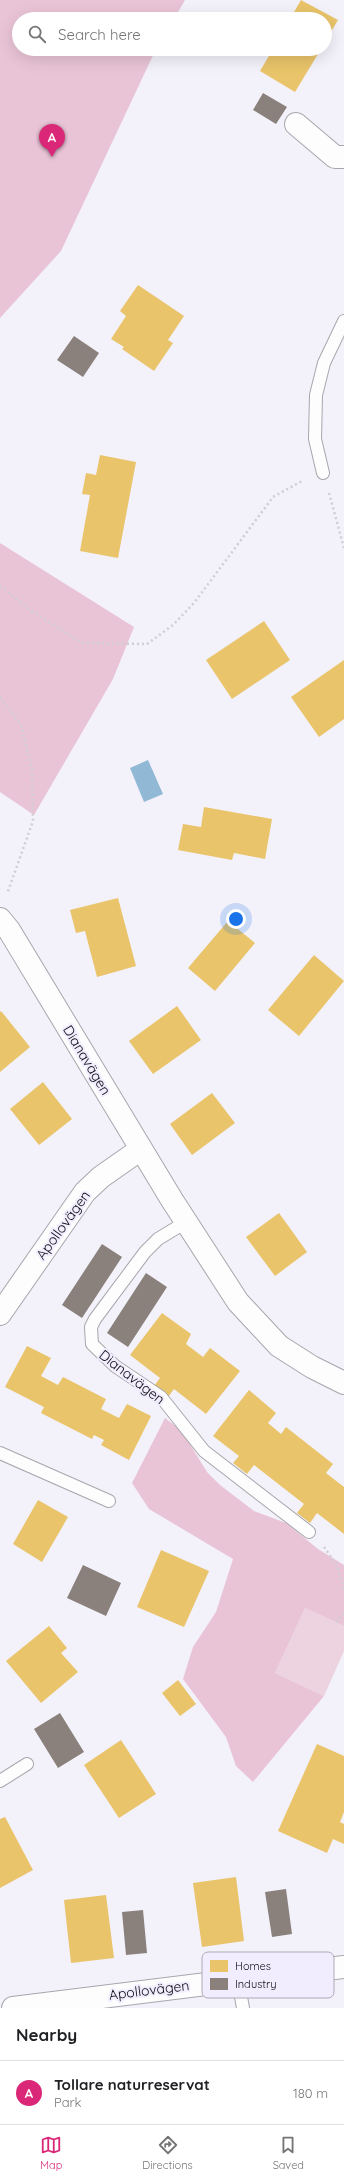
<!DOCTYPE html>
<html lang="en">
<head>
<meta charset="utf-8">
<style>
	body { margin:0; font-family:Quicksand,sans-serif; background:#f2f2f2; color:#202124 }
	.you { position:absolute; left:236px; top:919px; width:14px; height:14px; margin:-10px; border:3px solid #fff; border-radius:50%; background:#1a73e8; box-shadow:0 0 0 6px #1a73e833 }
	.badge { display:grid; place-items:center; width:26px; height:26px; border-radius:50%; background:#db2777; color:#fff; font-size:13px; font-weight:700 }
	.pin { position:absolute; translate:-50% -33px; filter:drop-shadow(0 1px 2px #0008) }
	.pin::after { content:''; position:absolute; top:21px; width:14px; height:12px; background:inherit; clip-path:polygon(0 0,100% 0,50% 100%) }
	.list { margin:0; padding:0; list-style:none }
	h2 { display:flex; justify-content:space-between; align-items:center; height:52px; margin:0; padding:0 16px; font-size:17px }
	h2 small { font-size:13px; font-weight:400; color:#757577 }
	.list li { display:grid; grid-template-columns:26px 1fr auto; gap:12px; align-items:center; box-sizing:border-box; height:64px; padding:0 16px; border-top:1px solid #e0e0e0 }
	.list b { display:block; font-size:15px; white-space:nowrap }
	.list p { margin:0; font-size:13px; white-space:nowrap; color:#757577 }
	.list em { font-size:13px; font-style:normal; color:#757577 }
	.icon { flex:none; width:22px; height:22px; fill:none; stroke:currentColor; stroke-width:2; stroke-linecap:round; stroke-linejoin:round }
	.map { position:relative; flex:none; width:344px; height:2008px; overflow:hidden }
	.search { position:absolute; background:#fff; box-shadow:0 4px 16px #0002; left:12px; right:12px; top:12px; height:44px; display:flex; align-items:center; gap:10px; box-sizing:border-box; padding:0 14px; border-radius:22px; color:#757577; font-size:15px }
	.sheet { height:116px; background:#fff }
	nav { display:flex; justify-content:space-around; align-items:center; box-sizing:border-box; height:56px; border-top:1px solid #e0e0e0; background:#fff; font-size:11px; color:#757577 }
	nav a { display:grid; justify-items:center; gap:2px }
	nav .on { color:#db2777 }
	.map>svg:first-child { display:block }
	.green { fill:#edd2e0 }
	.forest { fill:#e9c4d6 }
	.water { fill:#91b8d5 }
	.homes { fill:#e9c46a }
	.industry { fill:#8a817c }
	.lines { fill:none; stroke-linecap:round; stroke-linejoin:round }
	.lane-casing { stroke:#a8a6ac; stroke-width:14 }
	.street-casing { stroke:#a8a6ac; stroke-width:24 }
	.path { stroke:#cfced1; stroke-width:2.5; stroke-dasharray:2 3; stroke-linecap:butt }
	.lane { stroke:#fdfdfe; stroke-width:12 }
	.street { stroke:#fdfdfe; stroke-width:22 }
	.labels { text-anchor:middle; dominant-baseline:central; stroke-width:4; stroke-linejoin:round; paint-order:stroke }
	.street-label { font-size:14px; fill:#0d0c11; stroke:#f1edfe }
	.key { fill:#f1edfe; stroke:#adaab7; stroke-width:1 }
	.key-label { font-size:11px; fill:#0d0c11 }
</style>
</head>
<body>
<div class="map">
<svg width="344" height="2008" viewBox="0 0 344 2008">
	<rect width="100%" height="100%" fill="#f3f1fa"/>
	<path class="green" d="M305,1608L344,1626V1651L324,1696L275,1673Z"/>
	<path class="forest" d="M0,0H185L174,19H19V49H156L61,251L0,318Z
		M0,543L134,627L113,679L34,815L0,792Z
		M165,1418L181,1430L207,1472L220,1485L254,1511L286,1523L318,1549L344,1565V1626L305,1608L275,1673L324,1696L253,1782L236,1766L226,1737L183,1679L193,1647L216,1612L233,1559L149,1509L132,1483Z"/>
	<path class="water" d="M148,760L163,794L144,802L130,768Z"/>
	<path class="homes" d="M301,0L338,20L325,42V19H290Z
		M273,49H321L295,92L260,71Z
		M138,285L184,316L168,340L173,343L154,371L122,349L124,347L111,339L126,316L120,311Z
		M100,455L136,462L118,558L80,551L90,495L82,494L86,473L96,475Z
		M264,621L290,660L232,699L206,660Z
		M344,660V719L319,737L291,697Z
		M204,807L272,819L265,859L234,853L232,860L178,850L183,824L201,827Z
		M118,898L136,966L97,977L85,931L76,933L70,910Z
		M228,921L255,943L215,991L188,968Z
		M314,955L344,981L299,1036L268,1010Z
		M177,1006L201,1040L153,1074L129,1041Z
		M1,1011L30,1047L0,1072V1012Z
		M43,1082L72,1119L39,1145L10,1109Z
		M212,1093L235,1123L192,1155L170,1124Z
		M279,1213L307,1252L275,1276L246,1237Z
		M162,1313L191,1334L186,1344L203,1357L210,1348L240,1371L206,1414L174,1389L168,1397L154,1386L160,1378L130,1355Z
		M27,1346L51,1358L41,1376L58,1385L63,1377L106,1399L101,1409L119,1418L127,1404L151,1416L129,1460L101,1445L104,1440L94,1435L92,1439L41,1413L44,1407L5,1387Z
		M249,1390L276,1413L268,1423L281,1434L286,1427L333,1464L326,1473L344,1487V1534L317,1513L310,1523L297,1513L304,1504L254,1465L247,1474L233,1463L239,1456L213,1436Z
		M38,1500L68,1517L42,1562L13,1544Z
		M161,1550L209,1571L184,1627L137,1607Z
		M49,1626L67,1648L61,1653L78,1672L41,1703L6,1661Z
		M178,1680L196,1704L180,1716L162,1693Z
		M121,1740L156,1794L119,1818L84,1765Z
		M317,1744L344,1756V1812L340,1822L344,1824V1844L333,1839L327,1853L278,1831Z
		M5,1817L33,1870L0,1888V1819Z
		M236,1877L244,1941L202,1947L193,1883Z
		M106,1895L114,1958L71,1963L64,1900Z"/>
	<path class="industry" d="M263,93L287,107L276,124L253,110Z
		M74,336L99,353L83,377L57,360Z
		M102,1244L122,1257L82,1318L62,1305Z
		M146,1273L167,1287L128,1347L107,1333Z
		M83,1565L121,1583L106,1616L67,1598Z
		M60,1713L84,1752L58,1768L34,1729Z
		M286,1889L292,1934L272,1937L265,1892Z
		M143,1910L147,1953L126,1955L122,1912Z"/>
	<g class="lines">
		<g class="lane-casing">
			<path id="lane" d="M323,473L315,439L316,395L324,363L344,321
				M186,1222L158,1239L145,1252L95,1319L91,1327L92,1344L115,1366L161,1397L204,1451L309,1532
				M0,1453L109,1501
				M0,1781L27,1764
				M238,1980L243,2008"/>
		</g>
		<g class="street-casing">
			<path id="street" d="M296,124L335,157H344
				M0,919L9,930L172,1200L238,1302L279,1346L312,1367L344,1383
				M0,1314L85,1192L101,1177L141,1149
				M13,2008L344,1967"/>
		</g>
		<path class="path" d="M329,493L344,548
			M0,586L30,610L82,643L147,644L173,625L194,603L273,497L304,480
			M0,697L21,725L32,769L33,821L7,894
			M324,1547L336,1564L344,1589
			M336,1622L344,1613"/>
		<use href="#lane" class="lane"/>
		<use href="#street" class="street"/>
	</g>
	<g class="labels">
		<g class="street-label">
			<text transform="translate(87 1060) rotate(59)">Dianavägen</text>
			<text transform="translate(63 1225) rotate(-54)">Apollovägen</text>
			<text transform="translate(132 1377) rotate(38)">Dianavägen</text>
			<text transform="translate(149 1990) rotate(-7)">Apollovägen</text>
		</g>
	</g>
	<rect x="202" y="1952" width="132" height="46" rx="6" class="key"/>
	<rect x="210" y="1960" width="18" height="12" fill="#e9c46a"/>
	<rect x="210" y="1978" width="18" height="12" fill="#8a817c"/>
	<g class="key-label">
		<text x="235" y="1970">Homes</text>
		<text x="235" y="1988">Industry</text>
	</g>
</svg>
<div class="you"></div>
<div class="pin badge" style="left:52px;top:157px">A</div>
<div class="search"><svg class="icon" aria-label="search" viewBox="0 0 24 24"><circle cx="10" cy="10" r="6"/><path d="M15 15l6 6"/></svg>Search here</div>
</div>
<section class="sheet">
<h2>Nearby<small></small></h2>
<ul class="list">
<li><span class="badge">A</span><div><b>Tollare naturreservat</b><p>Park</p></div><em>180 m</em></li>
</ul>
</section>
<nav>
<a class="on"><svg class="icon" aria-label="map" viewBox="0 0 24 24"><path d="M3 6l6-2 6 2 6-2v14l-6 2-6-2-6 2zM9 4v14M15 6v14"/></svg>Map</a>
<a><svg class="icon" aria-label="directions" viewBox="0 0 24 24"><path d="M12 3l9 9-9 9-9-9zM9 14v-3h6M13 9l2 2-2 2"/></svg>Directions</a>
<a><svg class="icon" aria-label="saved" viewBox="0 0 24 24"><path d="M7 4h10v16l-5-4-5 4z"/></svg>Saved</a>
</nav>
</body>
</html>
